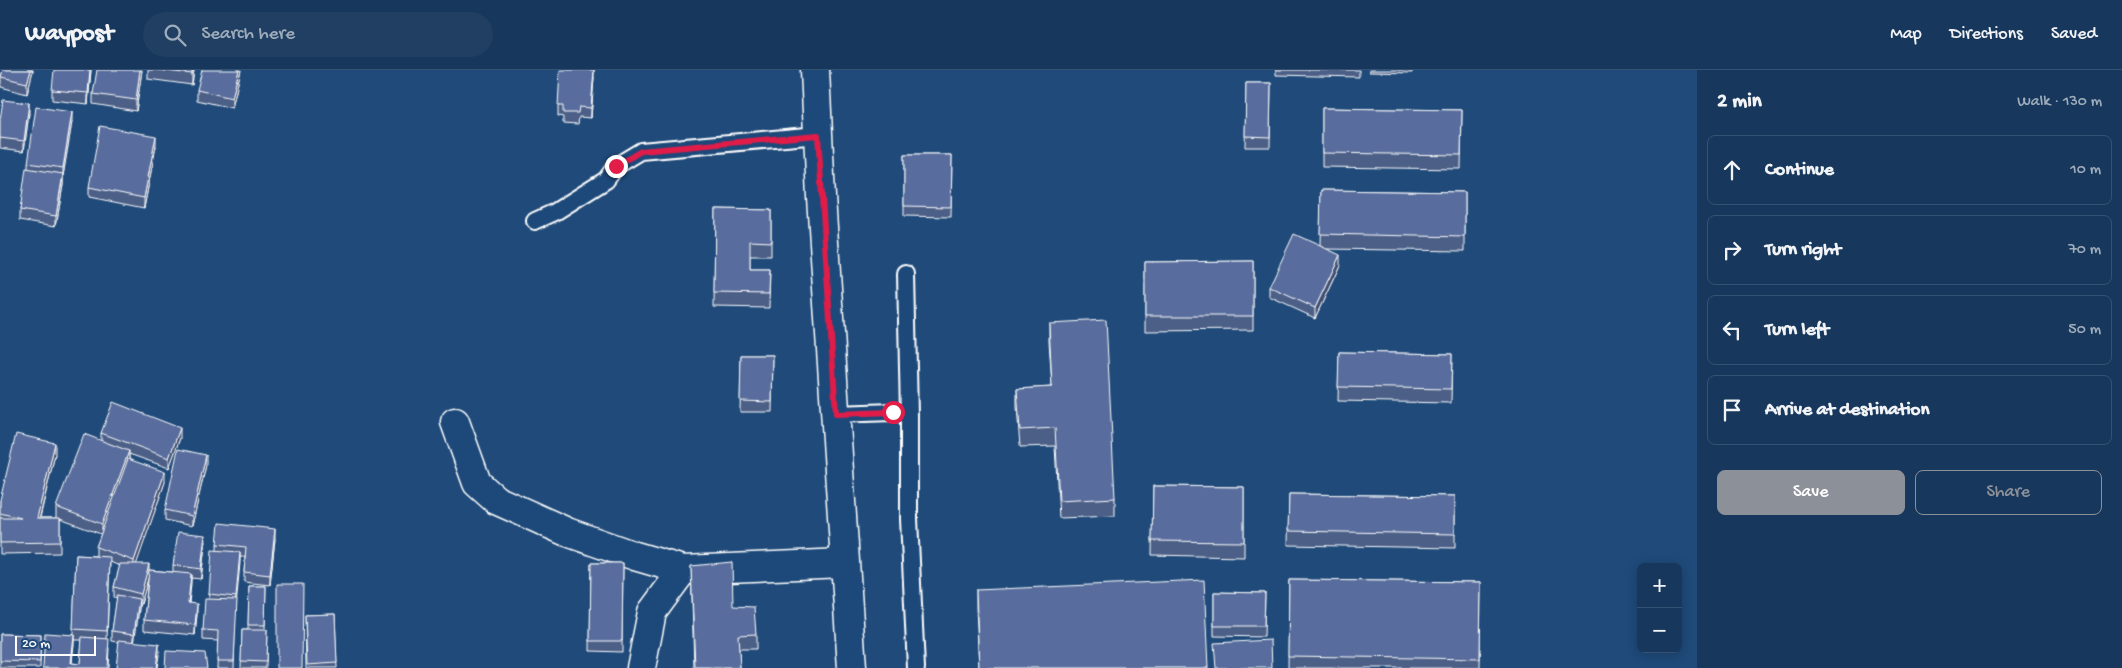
<!DOCTYPE html>
<html lang="en">
<head>
<meta charset="utf-8">
<style>
	body { margin:0; font-family:"Gochi Hand",sans-serif; background:#203f62; color:#f1f3f6 }
	.controls { position:absolute; right:15px; bottom:15px; display:grid; overflow:hidden; border-radius:8px; box-shadow:0 2px 12px #0003 }
	.controls button { width:45px; height:45px; display:grid; place-items:center; padding:0; border:0; border-bottom:1px solid #365272; background:#17385c; color:#f1f3f6; font:25px sans-serif }
	.scale { position:absolute; left:15px; bottom:12px; width:81px; box-sizing:border-box; padding-left:5px; border:2px solid #fff; border-top:0; font-size:14px; line-height:18px; white-space:nowrap; color:#fff; -webkit-text-stroke:4px #1f4a7a; paint-order:stroke }
	.stop { position:absolute; width:15px; height:15px; margin:-11px; border:4px solid #e11d48; border-radius:50%; background:#fff }
	.stop.end { background:#e11d48; border-color:#fff; box-shadow:0 1px 5px #0008 }
	.list { margin:0; padding:0; list-style:none }
	h2 { display:flex; justify-content:space-between; align-items:center; height:65px; margin:0; padding:0 20px; font-size:21px }
	h2 small { font-size:16px; font-weight:400; color:#9eacbb }
	.list li { display:grid; grid-template-columns:32px 1fr auto; gap:15px; align-items:center; box-sizing:border-box; height:70px; margin:0 10px 10px; padding:0 10px; border:1px solid #365272; border-radius:8px }
	.list b { display:block; font-size:19px; white-space:nowrap }
	.list em { font-size:16px; font-style:normal; color:#9eacbb }
	.actions { display:flex; gap:10px; padding:15px 20px }
	.actions a { flex:1; padding:11px 0; border:1px solid #8c9099; border-radius:8px; text-align:center; font-size:18px; color:#8c9099 }
	.actions .main { background:#8c9099; color:#fff }
	.icon { flex:none; width:28px; height:28px; fill:none; stroke:currentColor; stroke-width:2; stroke-linecap:round; stroke-linejoin:round }
	.map { position:relative; flex:none; width:1697px; height:598px; overflow:hidden }
	header { display:flex; align-items:center; gap:30px; box-sizing:border-box; height:70px; padding:0 25px; background:#17385c; border-bottom:1px solid #365272 }
	header strong { font-size:24px }
	nav { display:flex; gap:28px; margin-inline-start:auto; font-size:18px }
	.search { width:350px; height:45px; background:#203f62; display:flex; align-items:center; gap:12px; box-sizing:border-box; padding:0 18px; border-radius:28px; color:#9eacbb; font-size:19px }
	main { display:flex }
	aside { flex:1; background:#17385c }
	.map>svg:first-child { display:block }
	.lines { fill:none; stroke-linecap:round; stroke-linejoin:round }
	.lane-casing { stroke:#fff; stroke-width:20 }
	.street-casing { stroke:#fff; stroke-width:31 }
	.secondary-casing { stroke:#fff; stroke-width:31 }
	.lane { stroke:#1f4a7a; stroke-width:16 }
	.street { stroke:#1f4a7a; stroke-width:28 }
	.secondary { stroke:#1f4a7a; stroke-width:28 }
	.wall { fill:#4c5e87; stroke:#fff; fill-rule:evenodd }
	.shaded-wall { fill:#3e4c6e; stroke:#fff }
	.building { fill:#586d9d; stroke:#fff }
	.route { stroke:#e11d48; stroke-width:6 }
</style>
</head>
<body>
<header>
<strong>Waypost</strong>
<div class="search"><svg class="icon" aria-label="search" viewBox="0 0 24 24"><circle cx="10" cy="10" r="6"/><path d="M15 15l6 6"/></svg>Search here</div>
<nav><a>Map</a><a>Directions</a><a>Saved</a></nav>
</header>
<main>
<div class="map">
<svg width="1697" height="598" viewBox="0 0 1697 598">
	<rect width="100%" height="100%" fill="#1f4a7a"/>
	<filter id="ink" filterUnits="userSpaceOnUse"><feTurbulence type="fractalNoise" baseFrequency=".02" numOctaves="2"/><feDisplacementMap in="SourceGraphic" scale="10" xChannelSelector="R" yChannelSelector="G"/><feConvolveMatrix kernelMatrix="1 2 1 2 8 2 1 2 1" color-interpolation-filters="sRGB"/></filter>
	<g filter="url(#ink)">
		<g class="lines">
			<g class="lane-casing">
				<path id="lane" d="M535,151L555,142L606,110L616,96L641,81L818,65
					M906,204L909,345
					M836,344L893,342L909,345V449L916,598"/>
			</g>
			<g class="street-casing">
				<path id="street" d="M455,352L477,413L496,430L567,462L635,486L683,500L844,493
					M641,598L652,542L683,500"/>
			</g>
			<g class="secondary-casing">
				<path id="secondary" d="M815,0L821,127L852,598"/>
			</g>
			<use href="#lane" class="lane"/>
			<use href="#street" class="street"/>
			<use href="#secondary" class="secondary"/>
		</g>
		<path class="wall" d="M3,0H33L27,24L1,17V7Z
			M91,0L88,34L52,30V20Z
			M142,0L136,41L93,34V24Z
			M148,0H194L192,15L148,9Z
			M241,0L232,38L197,30V20Z
			M1276,0H1359V7L1276,5Z
			M1369,0H1412V3L1369,2Z
			M594,7L591,48L579,47L578,54L563,53V47L558,46V36Z
			M1246,13H1271L1270,77H1245Z
			M1322,38L1462,40L1461,99L1322,97Z
			M29,43L24,81L0,78V50Z
			M72,52L63,106V115L56,156L20,150V140L28,99V93Z
			M156,76L144,138L89,127V117Z
			M904,85H952L951,147L904,146Z
			M1321,120L1465,122V181L1327,179L1340,195L1315,248L1269,227V217L1320,176Z
			M715,139L771,140V186H750V200H770L769,238L714,237Z
			M1253,191V260L1145,261V192Z
			M1049,253L1115,428V446L1059,448L1055,376L1020,377L1017,337V319L1052,317L1049,271Z
			M1339,282L1452,284L1451,333L1338,331Z
			M741,285H773L772,342H740Z
			M101,363L180,368L169,398L129,384V390L165,412L136,494L149,500L173,502V495L205,475L201,509L191,508L189,533L197,544L195,565L144,560V550L148,508L141,534H139V539L134,572L159,585L119,572L112,571V561L117,528L114,527V517L120,496L110,492L107,569L109,579L108,598H43L73,564L76,485L96,486V477L101,464L60,449V483L0,484V430L55,384L40,448H56V437L101,371ZM74,570H82L80,594L72,593Z
			M206,395L192,456L165,450V440Z
			M1153,416L1244,417V487L1152,485Z
			M1289,424L1455,426V478L1288,475Z
			M275,469L270,515L244,512V502L245,487H240L236,530L234,598H217L218,571L203,570V560L209,529V524L217,480V474Z
			M591,493H623L622,582L590,581Z
			M691,496L756,564V579H739L740,598H694Z
			M1289,510L1481,512L1480,598H1288Z
			M249,516H266L265,560H267L266,598H241L242,560H248Z
			M976,520L1208,598H979L976,538Z
			M1214,522L1265,523L1264,567L1214,566Z
			M335,544L337,598H306L305,545Z
			M0,564L41,565L40,598H0Z"/>
		<path class="shaded-wall" d="M31,0H33L27,24V13Z
			M90,0H91L88,34V23Z
			M140,0H142L136,41V30Z
			M192,0H194L192,15Z
			M239,0H241L232,38V28Z
			M594,0V7L591,48V38Z
			M29,33V43L24,81V71Z
			M72,42V52L63,106V115L56,156V146L63,107V98Z
			M156,66V76L144,138V128Z
			M1340,185V195L1315,248V238Z
			M180,358V368L169,398V388Z
			M55,373V384L37,458V448Z
			M129,381V392L102,465V454Z
			M206,385V395L192,456V446Z
			M165,402V412L134,501V491Z
			M275,459V469L270,515V505Z
			M205,465V475L201,509V499Z
			M240,482V493L236,537V527Z
			M149,494V505L141,534V524Z
			M191,504V514L188,543V533Z
			M139,529V539L134,574V564Z
			M197,534V544L195,565V555Z
			M74,565V575L71,598Z
			M159,574V585L157,598H156Z"/>
		<path class="building" d="M3,0H31L27,13L1,7Z
			M54,0H90L88,23L52,20Z
			M97,0H140L136,30L93,24Z
			M157,0H192V4Z
			M202,0H239L232,28L197,20Z
			M560,0H594L591,38L579,37L578,43H563V36H558Z
			M1246,13H1271L1270,67L1245,66Z
			M3,30L29,33L24,71L0,68V50Z
			M36,37L72,42L63,98L28,93Z
			M1322,38L1462,40L1461,85L1322,83Z
			M100,56L156,66L144,128L89,117Z
			M904,85H952L951,137L904,136Z
			M26,98L63,104L56,146L20,140Z
			M1321,120L1465,122V167L1320,164Z
			M715,139L771,140V172L750,171V200H770L769,224L714,223Z
			M1294,164L1340,185L1315,238L1269,217Z
			M1253,191V246H1145V192Z
			M1106,250L1115,428L1059,431L1055,358L1020,360L1017,319L1052,317L1049,253Z
			M1339,282L1452,284L1451,319L1338,317Z
			M741,285H773L772,332L740,331Z
			M113,332L180,358L169,388L101,363Z
			M16,364L55,373L37,448H60V472L0,473V448H21L0,443V430Z
			M84,364L129,381L102,454L56,437Z
			M178,379L206,385L192,446L165,440Z
			M128,389L165,402L134,491L96,477Z
			M1153,416L1244,417V472L1152,471Z
			M1289,424L1455,426V464L1288,461Z
			M219,453L275,459L270,505L244,502L246,477L217,474Z
			M178,462L205,465L201,499L173,495Z
			M212,480L240,482L236,527L209,524Z
			M76,485L110,487L107,561L73,559Z
			M732,492L733,536L754,537L756,564L738,565L740,598H695L691,496Z
			M591,493H623L622,571H590Z
			M120,494H149L141,524L114,517Z
			M149,500L191,504L188,533L197,534L195,555L144,550Z
			M1204,510L1208,598H979L976,520Z
			M1289,510L1481,512L1480,589L1288,586Z
			M277,514H303L302,598H277Z
			M249,516H266L265,555H248Z
			M1214,522L1265,523L1264,556H1214Z
			M117,525L139,529L134,564L112,561Z
			M205,529L237,530L234,591H217L218,561L203,560Z
			M335,544L337,593L307,595L305,545Z
			M242,560H267L266,592L241,591Z
			M45,563L74,565L71,593L80,594L82,567L109,569L107,598H43Z
			M0,564L41,565L40,592L0,591Z
			M119,570L159,574L156,598H116Z
			M1271,570L1272,598H1216L1214,573Z
			M166,581L205,583L207,598H165Z"/>
	</g>
	<g class="lines" filter="url(#ink)">
		<path class="route" d="M616,96L641,81L818,65L836,344L893,342"/>
	</g>
</svg>
<div class="controls">
<button>+</button>
<button>−</button>
</div>
<div class="scale">20 m</div>
<div class="stop" style="left:893px;top:342px"></div>
<div class="stop end" style="left:616px;top:96px"></div>
</div>
<aside>
<h2>2 min<small>Walk · 130 m</small></h2>
<ul class="list">
<li><svg class="icon" aria-label="ahead" viewBox="0 0 24 24"><path d="M12 20V5M6 11l6-6 6 6"/></svg><div><b>Continue</b></div><em>10 m</em></li>
<li><svg class="icon" aria-label="right" viewBox="0 0 24 24"><path d="M7 20v-9h11M14 6l5 5-5 5"/></svg><div><b>Turn right</b></div><em>70 m</em></li>
<li><svg class="icon" aria-label="left" viewBox="0 0 24 24"><path d="M17 20v-9H6M10 6l-5 5 5 5"/></svg><div><b>Turn left</b></div><em>50 m</em></li>
<li><svg class="icon" aria-label="arrive" viewBox="0 0 24 24"><path d="M6 21V4h12l-3 4 3 4H6"/></svg><div><b>Arrive at destination</b></div></li>
</ul>
<div class="actions"><a class="main">Save</a><a>Share</a></div>
</aside>
</main>
</body>
</html>
